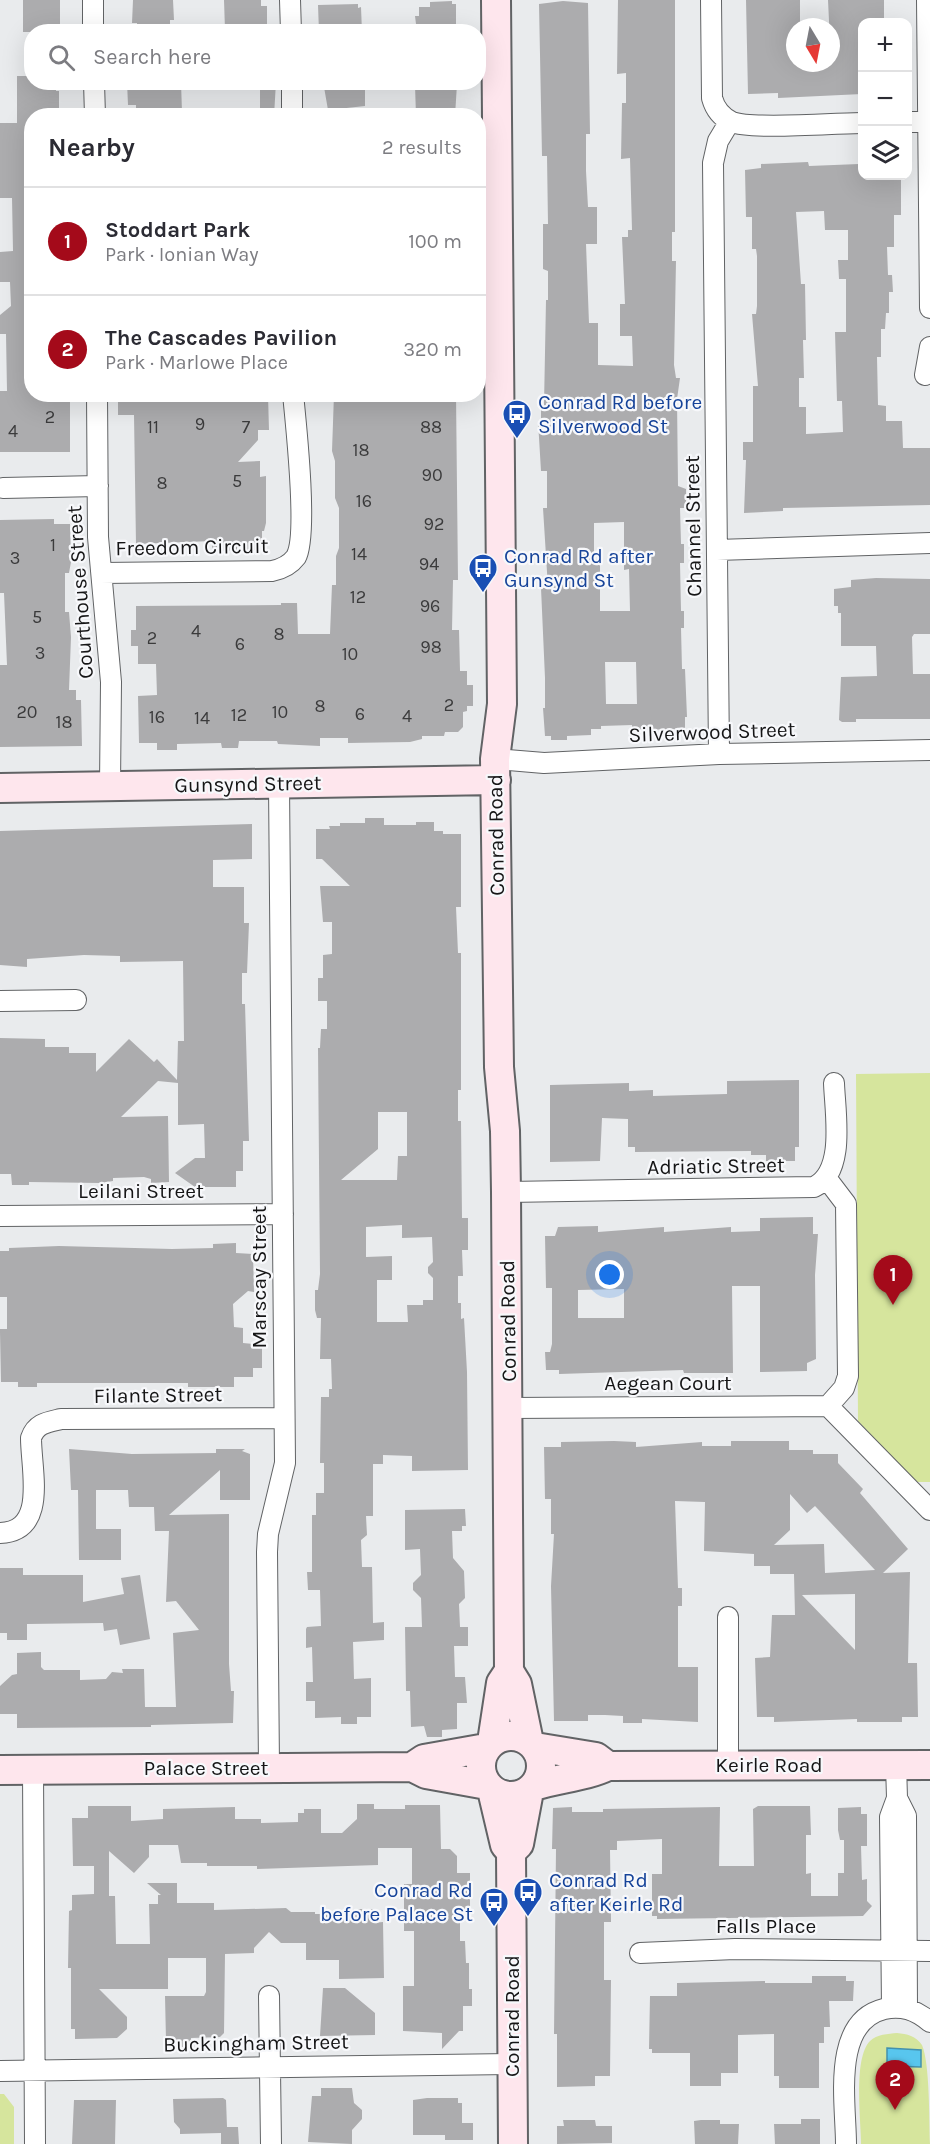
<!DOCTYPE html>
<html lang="en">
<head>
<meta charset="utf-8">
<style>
	body { margin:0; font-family:Karla,sans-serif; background:#f2f2f3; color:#2b2b33 }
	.controls { position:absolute; right:18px; top:18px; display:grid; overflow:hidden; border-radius:12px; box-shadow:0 6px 24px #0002 }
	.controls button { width:54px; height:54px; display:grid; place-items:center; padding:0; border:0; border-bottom:2px solid #e1e1e2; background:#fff; color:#2b2b33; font:30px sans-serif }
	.compass { position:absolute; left:786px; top:18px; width:54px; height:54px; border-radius:50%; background:#fff; box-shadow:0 6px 24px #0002; rotate:170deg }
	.you { position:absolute; left:610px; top:1275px; width:21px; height:21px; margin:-15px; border:4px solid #fff; border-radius:50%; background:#1a73e8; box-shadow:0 0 0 9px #1a73e833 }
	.badge { display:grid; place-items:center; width:39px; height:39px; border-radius:50%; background:#a40a1a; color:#fff; font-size:20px; font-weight:700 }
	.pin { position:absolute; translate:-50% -50px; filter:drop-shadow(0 2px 3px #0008) }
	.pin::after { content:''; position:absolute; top:32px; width:21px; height:18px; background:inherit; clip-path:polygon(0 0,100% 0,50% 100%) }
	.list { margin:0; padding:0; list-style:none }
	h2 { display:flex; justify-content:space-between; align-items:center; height:78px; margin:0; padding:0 24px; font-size:26px }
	h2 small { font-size:20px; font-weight:400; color:#7c7c81 }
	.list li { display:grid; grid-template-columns:39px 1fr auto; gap:18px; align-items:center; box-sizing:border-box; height:108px; padding:0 24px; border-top:2px solid #e1e1e2 }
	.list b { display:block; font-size:22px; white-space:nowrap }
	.list p { margin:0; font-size:20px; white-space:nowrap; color:#7c7c81 }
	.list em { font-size:20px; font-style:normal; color:#7c7c81 }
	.icon { flex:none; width:33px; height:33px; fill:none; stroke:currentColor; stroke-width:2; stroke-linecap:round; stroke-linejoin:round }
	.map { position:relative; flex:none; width:930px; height:2144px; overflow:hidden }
	.search { position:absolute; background:#fff; box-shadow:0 6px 24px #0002; left:24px; top:24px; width:462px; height:66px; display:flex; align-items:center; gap:15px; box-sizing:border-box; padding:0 21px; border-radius:24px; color:#7c7c81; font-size:22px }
	.panel { position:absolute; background:#fff; box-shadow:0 6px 24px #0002; left:24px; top:108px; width:462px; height:294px; border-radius:24px }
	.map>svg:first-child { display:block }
	.green { fill:#d6e59d }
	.water { fill:#58c6ee; stroke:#4491ad; stroke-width:1.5 }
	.building { fill:#acacae; fill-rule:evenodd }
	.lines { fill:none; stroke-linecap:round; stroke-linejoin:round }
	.street-casing { stroke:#616365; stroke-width:22 }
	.secondary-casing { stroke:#616365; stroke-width:32 }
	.street { stroke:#fff; stroke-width:20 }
	.secondary { stroke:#fee6ed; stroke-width:28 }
	.labels { text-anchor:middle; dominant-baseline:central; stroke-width:4.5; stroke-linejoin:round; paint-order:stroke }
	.number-label { font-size:18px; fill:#3b3b3c }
	.transit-label { font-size:21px; fill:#164399; stroke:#f7f8fb; text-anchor:start }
	.street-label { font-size:21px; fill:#151516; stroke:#f7f8fb }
</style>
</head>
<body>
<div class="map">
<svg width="930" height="2144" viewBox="0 0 930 2144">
	<rect width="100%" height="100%" fill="#e9ebed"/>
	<path class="green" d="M930,1073V1482H916L858,1421L856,1074Z
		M897,2033C907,2034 916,2036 922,2045C930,2064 929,2120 930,2144H861C861,2121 853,2058 870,2041C877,2034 888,2034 897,2033Z
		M0,2094H4L14,2107V2144H0Z"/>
	<path class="water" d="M887,2048L921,2050V2067L887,2066Z"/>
	<path class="building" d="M23,0H60V32H23Z
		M133,0H173L174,20H170V30L137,32V23H132Z
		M224,0H261V6H267V32L225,30Z
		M618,0H675V232H672V261H676L674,365L676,378H680L677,399L678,486L686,489V508H680L681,544H684V563H680L681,611H684V628H681L682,669H685L687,717H685V729L632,730V725L601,726V729H591V735L567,736V740H551V736H545L543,708H545V678L541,588H548L543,508H547V471H541L538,421L541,420V405H544L546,300H548V271L543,269V224H548L547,156H542L539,4L563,1L588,3L590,134H586V171L588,207H597V244H586L589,323H598V365L633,366L632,336H620V304H625L622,237H628V230H632L630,158L621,159L622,103H626V73L617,74ZM624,522V570L629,569L630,611H600V559H594V523ZM605,662H636L637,704H606Z
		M746,0H800V27H795V63H831L828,0H884V22H862V94L778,98V93L748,94Z
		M452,1V4H456V26L451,27V32H417L415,16H419V7H430V2Z
		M358,4V8L361,7L362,32H319L318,5Z
		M17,76H32V82H56V91H59V114L32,116V394H70V452H0V391H7L6,334H0V315L11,306L10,282H0V252L13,251L12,198H0V123H17Z
		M127,82H181L182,112L136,111V105H128Z
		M260,82H276L274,116H260Z
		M328,82H365V106L328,110L324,87H328Z
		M457,84L455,116H416L415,85Z
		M808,162L809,166L859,164L861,176H901V215H894V247H887L888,275H892L893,292H889V313H886L885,329H881V357H877L878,405L886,406V421H902L903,448H930V505L783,508V511L744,513L746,460H743V442H753V386H758L752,314H756L757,306V256L756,249H752V217H746L745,170L761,168V164ZM824,211L825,230H848V260H838L839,279H846V332H835L837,401H842L843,432L806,434V407H799V378H804L803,340H806L805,284H801L796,212Z
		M157,394L268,395L269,430H258V440L238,462L260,461V477L266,476V523L264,531H262V541L256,542V550L212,551V541L136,544L134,415H118V397Z
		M334,394H456L458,580H453L452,630H459L460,671H467V685H473V706H467V711L463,712V727L458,732H445L444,736H422V739L410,742L348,743V738H320V746L278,744L277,741H239L238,748H222L221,743L177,744V750H157V743H139L138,696L157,695L156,664H138V646H131V630H136V606L281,605V603H297L298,634H330L332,585H336V556L339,548V508L335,498V461L332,451Z
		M54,519V524H70L71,562L69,573H65V612H69L71,637L69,690H76V700H81L82,746L0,747V665H7L4,593H0V520Z
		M876,578L930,579V634H914L912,637L913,674H930V719H856V722H842L839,720L841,677L877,676L876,646H841V613H838V606H834V589L851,587V580Z
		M365,818H384V825H416V822H434V831H443V834H461V907H456L458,953H461V1090H458V1121H461L462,1218H468V1250H462L463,1276H458V1303H461V1319L464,1318L467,1372L468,1470L412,1471V1456L383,1455V1464H373V1516H366L367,1535L361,1540L362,1567H372L373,1623L384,1622V1640L353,1642L354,1679L371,1678V1717H357V1724H341V1717L315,1718V1701H306V1682H313L312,1647L306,1648V1629L307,1627L321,1626L320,1590H308L307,1572H312V1515H316V1493H324V1463H320L321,1397H329V1389H332L331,1359H320L321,1318H317L315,1310V1290H318L320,1274L318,1048H320L321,1029H327V1001H318V978H323V955L332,954V922H323L320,886H350L322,859H316V829H330L329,826H340V823H365ZM378,1112H407V1156H398L397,1180H341L378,1149ZM402,1225V1238L432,1237L433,1262L428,1267V1273L433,1278V1300H423V1305H407L408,1322H377V1280H392V1256L366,1257V1227Z
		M252,824V859L213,860V887H244V923H249L247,973H242V1004H245L249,1141H243V1171H236V1187H195L175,1173L195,1158H205L204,1124L178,1125V1083L158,1081L121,1117L168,1116L169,1182L151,1183V1179L144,1177L113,1178V1181L100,1183L29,1182V1185H12L11,1174H0V1038L45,1039V1047H69V1053H96V1072L129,1039L154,1062L157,1059L177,1080L178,1041H184L183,961L120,962V956L84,955L27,959V967L0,965V831Z
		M799,1080V1147H795V1161H766V1155H751V1151L635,1152V1147H628V1119L602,1118L600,1161L550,1162V1085L629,1083V1091L653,1090V1096L727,1094V1081Z
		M813,1217V1234H818L815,1275L816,1359L807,1363V1371L760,1372V1286H732L733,1373H684L683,1370L559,1374V1370H546L545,1352H550L552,1344V1288H546L545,1236H555L558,1227L598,1226V1232L664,1227V1232L731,1227V1232L760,1231V1218ZM624,1289V1318H578V1290Z
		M236,1243V1253L253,1254L254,1292L248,1291L233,1304L234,1327L243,1328V1343L262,1345V1368H253V1377H234V1387H188V1383H37V1387H18V1382H1L0,1332V1329H7V1297H0V1251H9V1248L59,1246L172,1249L213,1248V1244Z
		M731,1441H789V1450H813V1454H838V1463L863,1489L860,1493L908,1549L883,1573L910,1572L908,1663H917L918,1717H902V1722H857V1719L774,1722V1717H757L755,1658L770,1657L772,1615H795L794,1574H770V1566H754V1554L704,1551L705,1502L675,1501L678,1588H682V1606H678V1667H698V1722L642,1719V1723H623V1716L605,1715H588V1721H554L551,1586L554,1534H551V1499H545L544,1447H561V1442L614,1441L636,1442V1447L702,1442V1446H731ZM790,1494L807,1513L815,1506L875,1570L825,1573L824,1544L774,1545L790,1530ZM855,1594V1650L802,1595Z
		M69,1449L132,1454L216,1453V1449H245L242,1451L250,1454V1500H220V1470L169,1515L229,1514V1664L231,1691H234L233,1723L151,1725V1727L17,1728V1714H0V1686L12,1675L17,1674V1653L41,1652V1667L44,1670H80V1680L106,1679L112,1672L123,1673L122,1669H144L145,1707H176L173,1633L199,1630L176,1601L166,1602L169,1531H155L154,1507H129L128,1490H96V1529H121V1560H79L78,1490H71Z
		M465,1509L466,1526H462V1531H452L453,1558L464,1571L465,1598L459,1604L460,1627H468V1646H454L455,1677H465L467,1703H457V1729L442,1730V1737H427L424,1726L411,1727L410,1691H406L405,1627H422L421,1598L413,1590V1583L421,1575L420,1549L405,1550V1510Z
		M0,1568H23V1575H83V1602L124,1594L121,1578L140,1575L150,1639L120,1645L117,1629L104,1631L103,1623L27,1624V1640H7V1633H0Z
		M357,1804H374V1809H405V1805H440L441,1849H450L457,1856V1873H470V1911H460V1941H465L466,1963H469V1989H472V2006H463V2031H459L442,2049V2033L403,2031V1986H414V1931H404V1884H412V1848H378V1865L257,1869V1866H207V1863H181L178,1845H149V1857L134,1873L109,1851V1896H115L116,1944H150L149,1904H158V1895H161L147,1883H177V1903H214V1910L286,1908L291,1912H315V1914H348L354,1909H373V1923L383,1922L384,1978L339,1979V1960H306V1943H281L269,1932L254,1948V1953L225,1954L224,2033L220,2037L191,2038V2047H177L176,2040H166L165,1996H204L206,1992V1958H168V1989H99L127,2017V2029L117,2038L75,2039V2029H71V1968H68L69,1911L72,1910V1895L94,1894V1866H73L72,1818H88V1806H131V1821L163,1819V1809L235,1807V1819H261V1823L298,1822V1813H304V1809H321V1833H342L357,1819Z
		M758,1806H810L811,1835H806V1874L811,1873V1896H838V1873H844V1840H840L838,1830V1808L861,1807V1814H867V1846H861L862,1880L867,1879V1901L872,1906L863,1916L657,1919V1916H652V1874H662V1839L617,1841V1850H610L611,1922H604V1980H611L610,2076H595V2086L557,2087V2034H554L556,1849H552L553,1808L572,1807V1812H603V1809L720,1807L719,1866H754L753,1809Z
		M812,1976H846V1981H854L853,2001H829L830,2027H824V2043H819V2088H779V2076H774V2034L738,2035V2073H721V2086H690V2053H652V2049H649L650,1996H677V1983L765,1981V1983H812Z
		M323,1988H345L375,2013V2035L320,2036Z
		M321,2088H352L354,2103L362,2110V2119L352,2130V2144L308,2142L312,2096H321Z
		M223,2098L226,2100L227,2127H238L239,2144H221V2133L180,2134V2129L174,2122L173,2099Z
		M427,2098H458V2103H462V2123H473V2140H445V2135H413V2100Z
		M74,2100H116L115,2144H72Z
		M801,2119H820V2144H775L774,2124H801Z
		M563,2120H595L596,2126H612V2143L557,2144V2126H564Z
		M701,2120H720V2124H739L738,2144H695L694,2121Z"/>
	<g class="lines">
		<g class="street-casing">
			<path id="street" d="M93,0V32
				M290,0L291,32
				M711,0L712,98C715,109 721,117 732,122C752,130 836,123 862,123
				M927,0L930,308
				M94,82L95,116
				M292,82V108
				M908,122L930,121
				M925,375L930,347
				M97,394L98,537L111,682L110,786
				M3,488L98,486
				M717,550L930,543
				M102,573L272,571C282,569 290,565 296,557C308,536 296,424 293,394
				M719,754L713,163L718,141L730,121
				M495,759L544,763L719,754L930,750
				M0,1001L76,1000
				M827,1179L846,1204L848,1376L844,1388L828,1406
				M506,1192L814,1187C846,1172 835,1113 834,1083
				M0,1216L283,1214
				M828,1406L930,1510
				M509,1408L828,1406
				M0,1533C48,1531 31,1471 31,1438C36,1423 48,1422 61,1419L284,1418
				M728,1617V1765
				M269,1767L267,1552L268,1534L285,1463L279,784
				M33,1769L35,2144
				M897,1798L906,1816L907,2008
				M640,1953L735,1949L930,1951
				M269,1996L271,2144
				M892,2007L890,1817L897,1798L896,1764
				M0,2071L512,2064
				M846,2144C846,2103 831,2022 884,2009C902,2005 916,2010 930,2022"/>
		</g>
		<g class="secondary-casing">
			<path id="secondary" d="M496,0L502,704L495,759L499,1067L505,1131L506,1192L509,1671L517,1684L529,1742
				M0,788L496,780
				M481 1766a30 30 0 1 1 60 0a30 30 0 1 1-60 0Z
				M492,1742L501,1683L509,1671
				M535,1747L596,1757L608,1766
				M412,1767L424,1759L486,1748
				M0,1770L412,1767L426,1774L487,1785
				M534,1786C558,1778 586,1777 608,1766L930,1765
				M492,1790L505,1845L511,1852L513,2144
				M511,1852L519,1844L529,1791"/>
		</g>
		<use href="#street" class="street"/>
		<use href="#secondary" class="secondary"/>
	</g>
	<defs>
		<g id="bus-pin" transform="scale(1.5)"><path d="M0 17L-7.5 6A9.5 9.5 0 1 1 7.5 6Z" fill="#1a4fb4" stroke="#f7f8fb"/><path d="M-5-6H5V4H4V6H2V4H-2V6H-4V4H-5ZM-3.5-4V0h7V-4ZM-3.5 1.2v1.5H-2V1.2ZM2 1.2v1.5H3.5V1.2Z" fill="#fff"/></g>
	</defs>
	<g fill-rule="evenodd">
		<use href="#bus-pin" x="517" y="414"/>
		<use href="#bus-pin" x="483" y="568"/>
		<use href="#bus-pin" x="528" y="1892"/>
		<use href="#bus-pin" x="494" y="1902"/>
	</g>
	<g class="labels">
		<g class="number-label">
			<text x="50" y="417">2</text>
			<text x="200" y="424">9</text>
			<text x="153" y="427">11</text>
			<text x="246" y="427">7</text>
			<text x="431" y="427">88</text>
			<text x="13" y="431">4</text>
			<text x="361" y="450">18</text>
			<text x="432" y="475">90</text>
			<text x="237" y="481">5</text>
			<text x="162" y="483">8</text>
			<text x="364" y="501">16</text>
			<text x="434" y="524">92</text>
			<text x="53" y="545">1</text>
			<text x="359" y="554">14</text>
			<text x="15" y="558">3</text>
			<text x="429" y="564">94</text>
			<text x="358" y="597">12</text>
			<text x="430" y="606">96</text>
			<text x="37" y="617">5</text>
			<text x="196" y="631">4</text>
			<text x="279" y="634">8</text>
			<text x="152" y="638">2</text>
			<text x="240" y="644">6</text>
			<text x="431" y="647">98</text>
			<text x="40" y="653">3</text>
			<text x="350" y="654">10</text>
			<text x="449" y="705">2</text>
			<text x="320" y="706">8</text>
			<text x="27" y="712">20</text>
			<text x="280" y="712">10</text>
			<text x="360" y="714">6</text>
			<text x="239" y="715">12</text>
			<text x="407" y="716">4</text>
			<text x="157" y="717">16</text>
			<text x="202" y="718">14</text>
			<text x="64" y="722">18</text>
		</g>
		<g class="transit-label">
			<text x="538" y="402">Conrad Rd before<tspan x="538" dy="24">Silverwood St</tspan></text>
			<text x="504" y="556">Conrad Rd after<tspan x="504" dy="24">Gunsynd St</tspan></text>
			<text x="549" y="1880">Conrad Rd<tspan x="549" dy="24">after Keirle Rd</tspan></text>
			<text x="473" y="1890" text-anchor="end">Conrad Rd<tspan x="473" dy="24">before Palace St</tspan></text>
		</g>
		<g class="street-label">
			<text transform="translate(693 526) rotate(-91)">Channel Street</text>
			<text transform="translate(192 547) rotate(-1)">Freedom Circuit</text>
			<text transform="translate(80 592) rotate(-94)">Courthouse Street</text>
			<text transform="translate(712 732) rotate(-2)">Silverwood Street</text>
			<text transform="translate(248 784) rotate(-1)">Gunsynd Street</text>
			<text transform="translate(496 835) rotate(-91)">Conrad Road</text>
			<text transform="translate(716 1166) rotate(-1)">Adriatic Street</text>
			<text x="141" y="1191">Leilani Street</text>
			<text transform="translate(259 1277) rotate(-90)">Marscay Street</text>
			<text transform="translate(508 1321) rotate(-91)">Conrad Road</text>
			<text x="668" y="1383">Aegean Court</text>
			<text transform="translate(158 1395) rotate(-1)">Filante Street</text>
			<text x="769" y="1765">Keirle Road</text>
			<text x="206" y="1768">Palace Street</text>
			<text x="766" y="1926">Falls Place</text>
			<text transform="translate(512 2016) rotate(-90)">Conrad Road</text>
			<text transform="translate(256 2043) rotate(-1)">Buckingham Street</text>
		</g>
	</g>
</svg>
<div class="controls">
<button>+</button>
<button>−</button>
<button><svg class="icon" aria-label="layers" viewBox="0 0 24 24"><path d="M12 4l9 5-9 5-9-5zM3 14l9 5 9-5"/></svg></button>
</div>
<svg class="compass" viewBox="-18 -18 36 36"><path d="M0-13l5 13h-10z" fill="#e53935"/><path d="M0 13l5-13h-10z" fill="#7c7c81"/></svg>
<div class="you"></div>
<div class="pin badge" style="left:893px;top:1305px">1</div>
<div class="pin badge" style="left:895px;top:2110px">2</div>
<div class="search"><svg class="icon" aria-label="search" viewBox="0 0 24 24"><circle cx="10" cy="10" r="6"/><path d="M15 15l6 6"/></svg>Search here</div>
<section class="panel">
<h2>Nearby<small>2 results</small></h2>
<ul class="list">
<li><span class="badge">1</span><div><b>Stoddart Park</b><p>Park · Ionian Way</p></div><em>100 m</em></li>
<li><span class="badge">2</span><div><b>The Cascades Pavilion</b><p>Park · Marlowe Place</p></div><em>320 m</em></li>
</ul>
</section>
</div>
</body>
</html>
